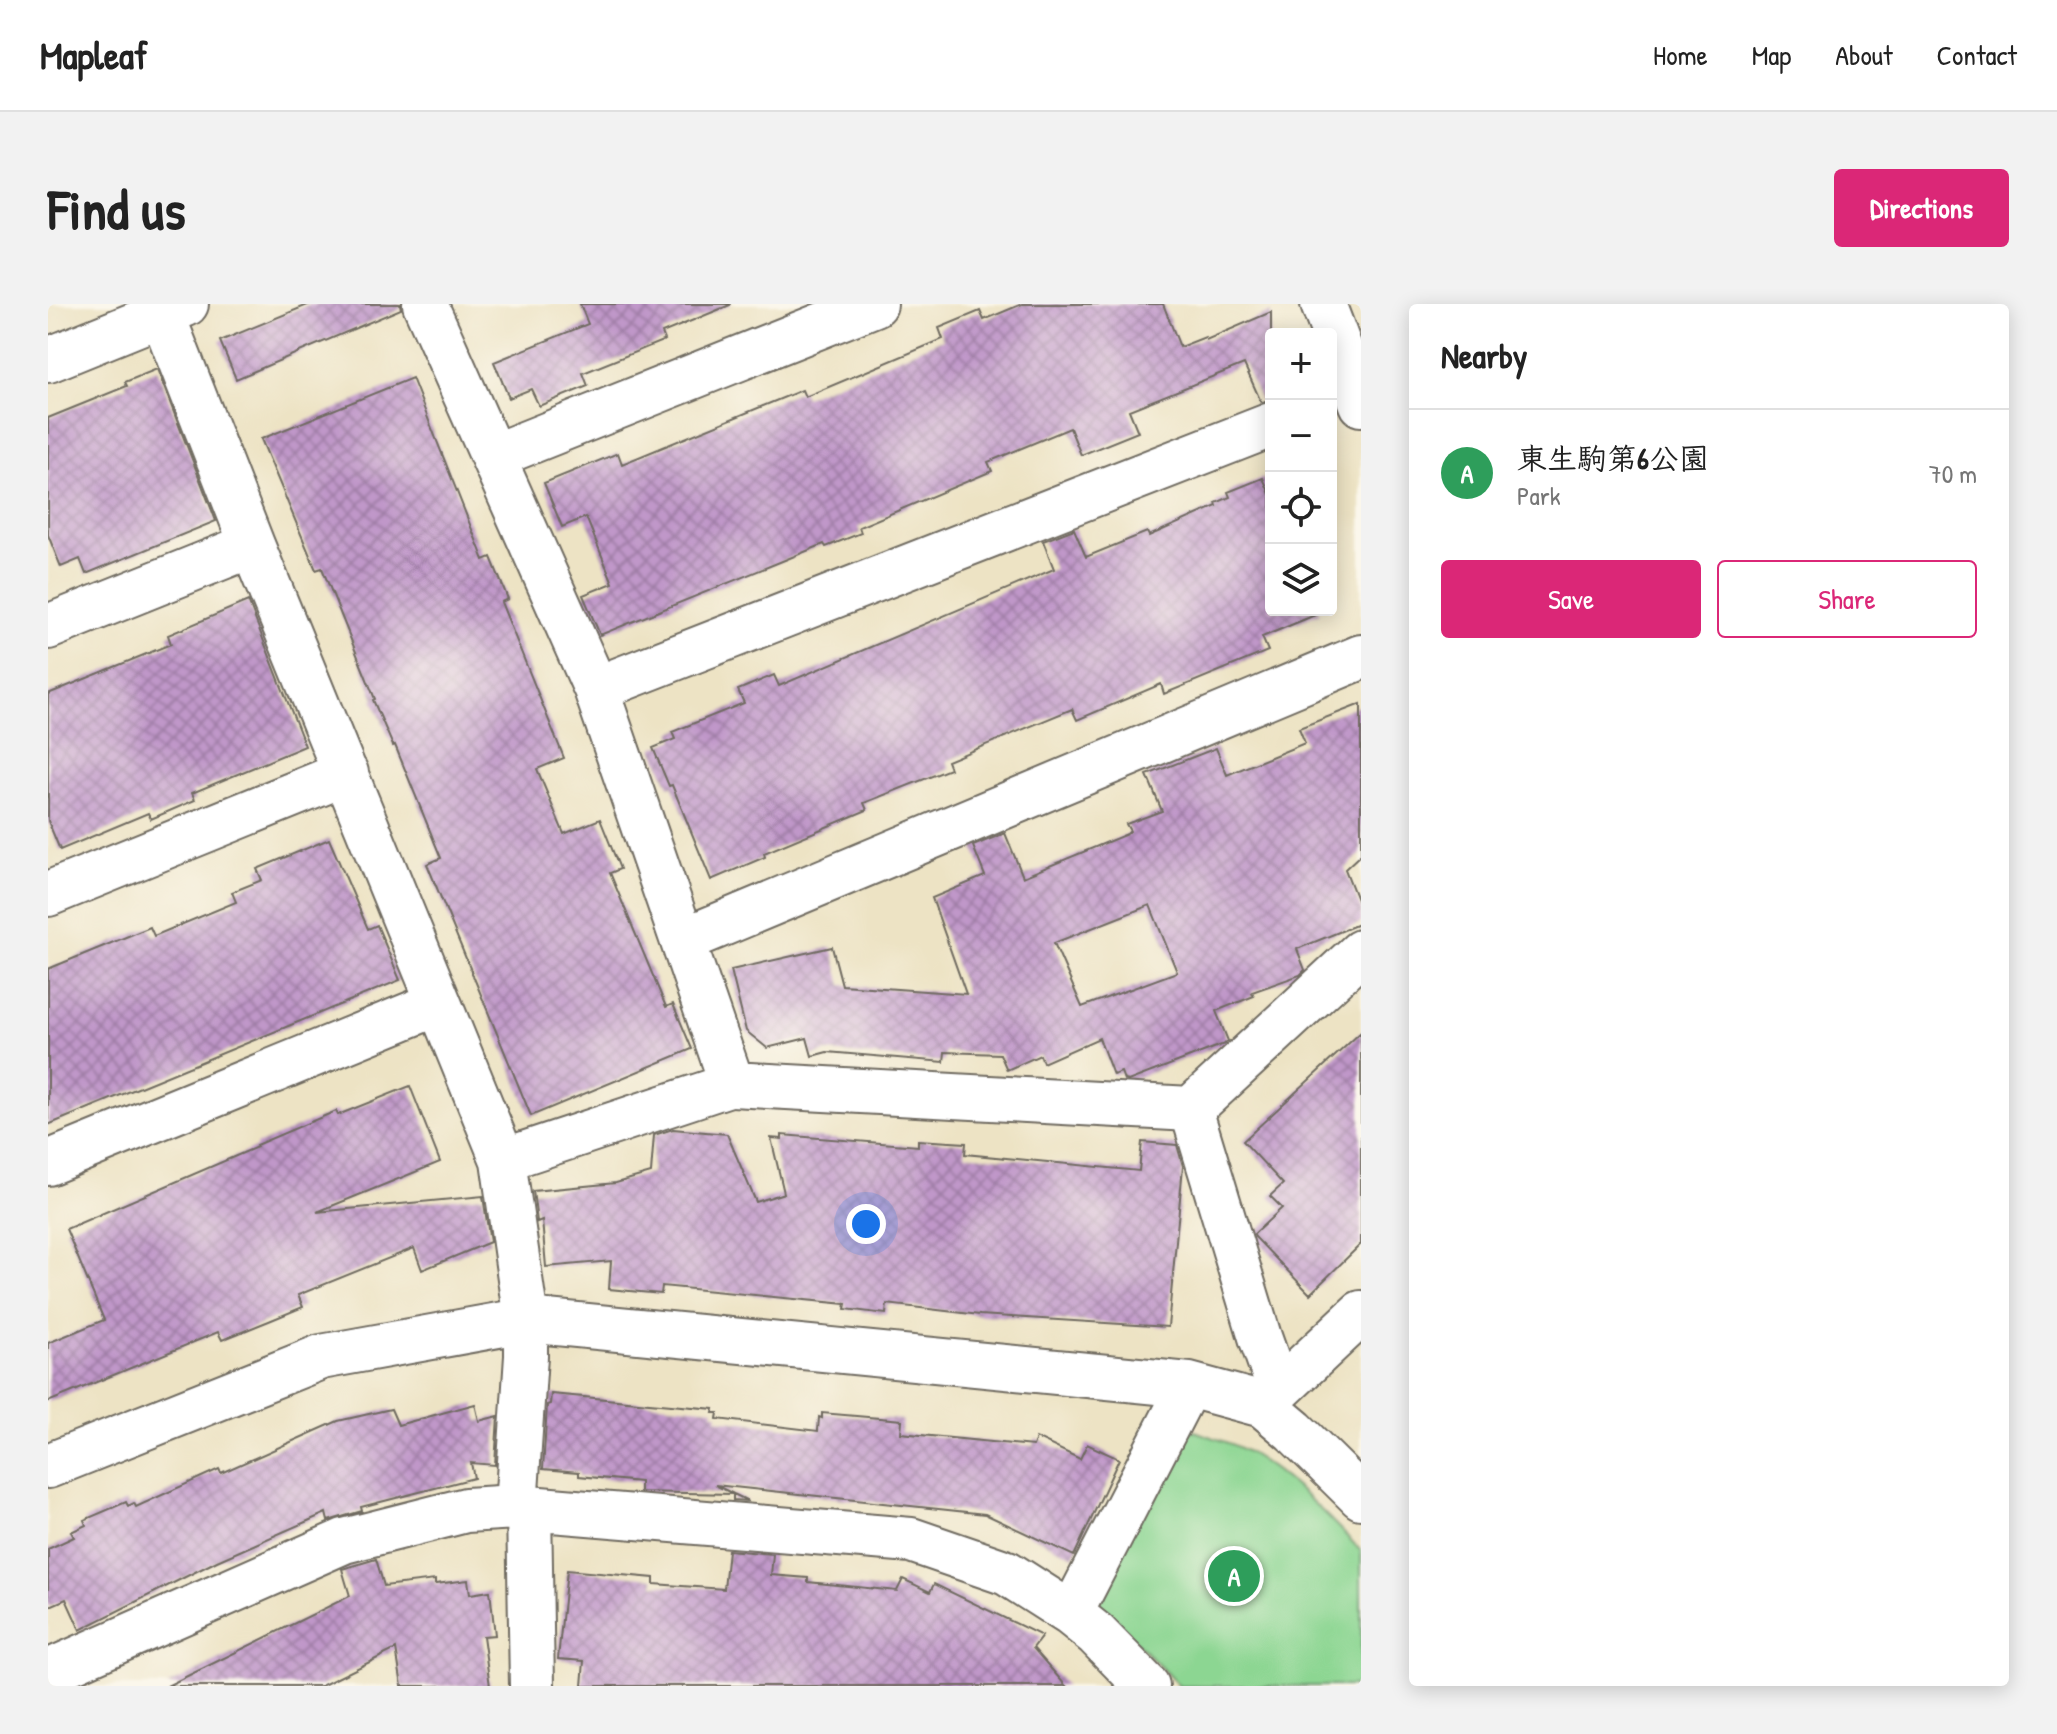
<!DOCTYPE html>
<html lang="en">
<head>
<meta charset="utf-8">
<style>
	body { margin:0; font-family:"Patrick Hand","Klee One",sans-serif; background:#f2f2f2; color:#222 }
	.controls { position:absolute; right:24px; top:24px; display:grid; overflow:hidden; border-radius:8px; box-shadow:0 4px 20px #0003 }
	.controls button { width:72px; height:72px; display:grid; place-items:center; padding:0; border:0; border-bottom:2px solid #e0e0e0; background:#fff; color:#222; font:40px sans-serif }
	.you { position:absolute; left:818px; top:920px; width:28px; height:28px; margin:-20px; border:6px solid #fff; border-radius:50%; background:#1a73e8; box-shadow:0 0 0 12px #1a73e833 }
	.badge { display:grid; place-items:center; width:52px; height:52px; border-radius:50%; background:#db2777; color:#fff; font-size:26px; font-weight:700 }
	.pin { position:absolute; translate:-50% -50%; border:4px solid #fff; box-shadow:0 2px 8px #0006 }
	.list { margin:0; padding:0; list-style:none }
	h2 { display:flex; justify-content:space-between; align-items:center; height:104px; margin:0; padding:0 32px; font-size:34px }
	h2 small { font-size:26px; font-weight:400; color:#767676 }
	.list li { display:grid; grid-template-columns:52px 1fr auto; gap:24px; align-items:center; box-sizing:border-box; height:128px; padding:0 32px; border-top:2px solid #e0e0e0 }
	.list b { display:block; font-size:30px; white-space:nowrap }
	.list p { margin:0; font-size:26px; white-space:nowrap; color:#767676 }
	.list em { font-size:26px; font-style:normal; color:#767676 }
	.actions { display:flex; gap:16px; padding:24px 32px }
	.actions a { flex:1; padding:18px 0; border:2px solid #db2777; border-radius:8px; text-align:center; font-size:28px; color:#db2777 }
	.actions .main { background:#db2777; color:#fff }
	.icon { flex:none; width:44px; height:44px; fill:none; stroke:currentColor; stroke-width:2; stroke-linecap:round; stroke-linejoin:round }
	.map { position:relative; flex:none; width:1313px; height:1382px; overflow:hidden; border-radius:8px }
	header { display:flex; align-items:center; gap:48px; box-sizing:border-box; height:112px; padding:0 40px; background:#fff; border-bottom:2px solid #e0e0e0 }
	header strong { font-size:38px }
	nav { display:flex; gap:44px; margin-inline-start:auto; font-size:28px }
	.intro { display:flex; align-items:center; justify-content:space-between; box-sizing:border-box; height:192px; padding:0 48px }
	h1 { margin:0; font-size:56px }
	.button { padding:20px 36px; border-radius:8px; background:#db2777; color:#fff; font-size:28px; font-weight:700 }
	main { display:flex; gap:48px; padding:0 48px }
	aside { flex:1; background:#fff; border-radius:8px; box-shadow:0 4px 20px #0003 }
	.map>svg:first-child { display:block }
	.park { fill:#8cd692; stroke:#5c805e; stroke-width:2 }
	.building { fill:url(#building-cross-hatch); fill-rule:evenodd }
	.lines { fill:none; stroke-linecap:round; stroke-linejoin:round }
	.pedestrian-casing { stroke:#6f6b61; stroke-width:46 }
	.minor-casing { stroke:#6f6b61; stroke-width:48 }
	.pedestrian { stroke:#fff; stroke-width:42 }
	.minor { stroke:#fff; stroke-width:44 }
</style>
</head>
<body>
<header>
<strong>Mapleaf</strong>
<nav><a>Home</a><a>Map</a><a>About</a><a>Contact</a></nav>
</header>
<div class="intro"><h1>Find us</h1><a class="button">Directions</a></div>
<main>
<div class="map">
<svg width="1313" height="1382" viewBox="0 0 1313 1382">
	<defs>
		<pattern id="building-cross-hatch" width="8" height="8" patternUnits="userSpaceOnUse" patternTransform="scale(2)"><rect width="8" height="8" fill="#c097c9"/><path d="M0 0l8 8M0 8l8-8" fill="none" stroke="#9c7ba3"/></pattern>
	</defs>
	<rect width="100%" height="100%" fill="#fbf7ec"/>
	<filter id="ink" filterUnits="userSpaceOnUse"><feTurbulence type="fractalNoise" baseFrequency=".0125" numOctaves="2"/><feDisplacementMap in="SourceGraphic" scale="16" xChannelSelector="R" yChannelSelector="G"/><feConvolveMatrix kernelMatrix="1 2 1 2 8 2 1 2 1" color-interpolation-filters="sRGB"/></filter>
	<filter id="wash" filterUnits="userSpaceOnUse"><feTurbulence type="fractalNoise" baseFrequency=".006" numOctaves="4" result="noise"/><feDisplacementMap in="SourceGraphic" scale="32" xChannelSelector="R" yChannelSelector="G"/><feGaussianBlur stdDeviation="1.8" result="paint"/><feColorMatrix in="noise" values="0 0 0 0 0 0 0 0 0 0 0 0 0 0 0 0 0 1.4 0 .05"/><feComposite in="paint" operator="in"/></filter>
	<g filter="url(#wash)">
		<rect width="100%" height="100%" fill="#ede3c4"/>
		<path class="park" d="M1135,1123C1156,1131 1181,1137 1200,1148C1243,1174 1279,1211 1313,1247V1382H1131L1047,1296Z"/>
		<g id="blocks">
			<path class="building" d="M262,0H352L353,5L188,75L172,37Z
				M532,0H682V1L614,29L617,36L535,69L540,82L491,102L483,85L461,94L446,58L540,20Z
				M974,0H1115L1132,43L1157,33L1158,36L1223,8V97L1213,98L1196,60L1081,106L1090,128L1033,151L1022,124L940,158L944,167L811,223L813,229L778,243L776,240L552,331L535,291L565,279L538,213L514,223L496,179L570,149L574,160L754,86L757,93L895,35L891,24L932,7L936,16Z
				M109,65L168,217L38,270L32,255L13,263L0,231V114L79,82L77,78Z
				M364,74L436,256L443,253L460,295L453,298L516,454L489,465L516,530L552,515L572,565L562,569L618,703L625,700L644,745L483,812L379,560L393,554L347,441L345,442L325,396L327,395L274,264L268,266L213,135Z
				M1215,174L1223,192V306H1270L1272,309L1214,333L1220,347L1116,390L1113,380L1029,416L1024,405L899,457L902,465L816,499L819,506L716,549L717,553L663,576L624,481L621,482L605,444L627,435L624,428L696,399L690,386L726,371L731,382L1006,265L995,237L1026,225L1038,253L1099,228L1101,232L1169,202L1168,199L1182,193L1180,188Z
				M200,297L257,442L144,489L147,496L103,515L100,509L12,546L0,517V390L123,340L120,331Z
				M1313,400V550L1297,565L1313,606V619L1249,645L1257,666L1252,671L1204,688L1206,692L1168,707L1180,737L1176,740L1080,777L1076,776L1073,768L1065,771L1051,734L995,759L992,751L959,766L952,750L897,748L896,758L779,748L764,752L759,734L719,744L698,727L683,666L784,643L794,681L918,690L884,594L937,572L925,542L957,529L975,573L1079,530L1082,527L1078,520L1114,507L1099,471L1168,444L1179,471L1257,439L1251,424ZM1102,601L1129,668L1034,703L1006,639Z
				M281,535L320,625L329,621L352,676L0,821V665L102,623L106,632L188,598L184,588L214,576L209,565Z
				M1313,728V940L1262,990L1207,933L1206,930L1234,904L1222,892L1235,880L1195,837Z
				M362,782L392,858L269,908L435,892L442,938L374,966L366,944L250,991L255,1003L221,1017L174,1036L170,1028L0,1098V1039L56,1016L18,925L209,843L208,841L288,807L290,811Z
				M625,825L679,830L708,898L736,889L723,834L734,835V831L870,842V836L918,839L917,850L1091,867L1094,838L1129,841L1135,862L1120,1023L932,1011L839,1000L838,1010L797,1005L798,1000L614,982L613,990L561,985L563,957L498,963L494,916L489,918L485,887L568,879L603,869L606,831Z
				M503,1090L666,1105L665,1109H670L669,1115L770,1127L771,1113L774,1114V1109L854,1116L853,1129L985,1142L988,1134L1032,1155L1039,1140L1071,1155L1026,1252L937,1210L667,1181L700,1197L685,1196V1190L592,1188V1178L531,1172V1168L495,1165L499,1101L502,1100Z
				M427,1100L431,1117L450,1112L447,1161L423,1159L426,1174L313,1203L314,1207L280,1217L278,1209L169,1257L32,1326L18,1295L0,1303V1245L26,1233L23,1228L38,1221L36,1216L78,1198L80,1202L86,1199L88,1203L171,1165L173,1169L290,1117L343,1105L350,1121Z
				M680,1246L725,1250L723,1271L760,1274V1278L849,1287L855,1275L882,1288L886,1280L994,1332L985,1344L1018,1382H534L536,1357L510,1355L519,1266L606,1274V1280L676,1285Z
				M328,1255L336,1282L387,1276V1280L420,1276L422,1290L442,1287L447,1331L435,1332L442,1382H354L348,1345L273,1382H119L302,1292L294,1265Z"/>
		</g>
	</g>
	<g filter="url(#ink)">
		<use href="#blocks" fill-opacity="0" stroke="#6f6b61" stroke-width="2"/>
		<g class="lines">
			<g class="pedestrian-casing">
				<path id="pedestrian" d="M1143,805L1212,1033L1231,1087
					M455,856L684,780
					M468,1203L478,1052V1016
					M1023,1310L1141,1081"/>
			</g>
			<g class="minor-casing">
				<path id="minor" d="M377,0L548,385L684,780L1143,805L1313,648
					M1275,0L1313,100
					M114,10L204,241L455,856L478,1016
					M0,56L138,0
					M446,152L827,0
					M0,323L204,241
					M548,385L1223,121
					M0,590L298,469
					M636,636L1313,353
					M0,859L391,699
					M1215,1101L1313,1009
					M0,1162L273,1053L478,1016L1141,1081L1215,1101L1246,1127L1313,1193
					M481,1204L484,1382
					M0,1368L296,1237L418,1206L468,1203L863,1236L959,1269L1023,1310L1048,1330L1099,1382"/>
			</g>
			<use href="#pedestrian" class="pedestrian"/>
			<use href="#minor" class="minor"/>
		</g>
	</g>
</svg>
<div class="controls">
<button>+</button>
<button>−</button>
<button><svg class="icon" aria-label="locate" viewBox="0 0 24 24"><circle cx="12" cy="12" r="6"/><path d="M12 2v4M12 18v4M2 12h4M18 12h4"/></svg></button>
<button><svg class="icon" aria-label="layers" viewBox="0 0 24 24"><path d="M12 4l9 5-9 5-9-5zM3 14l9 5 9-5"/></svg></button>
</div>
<div class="you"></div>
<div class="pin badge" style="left:1186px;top:1272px;background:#2e9e5b">A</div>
</div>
<aside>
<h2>Nearby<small></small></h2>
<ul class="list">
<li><span class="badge" style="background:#2e9e5b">A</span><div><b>東生駒第6公園</b><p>Park</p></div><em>70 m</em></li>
</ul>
<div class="actions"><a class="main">Save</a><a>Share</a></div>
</aside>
</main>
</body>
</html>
